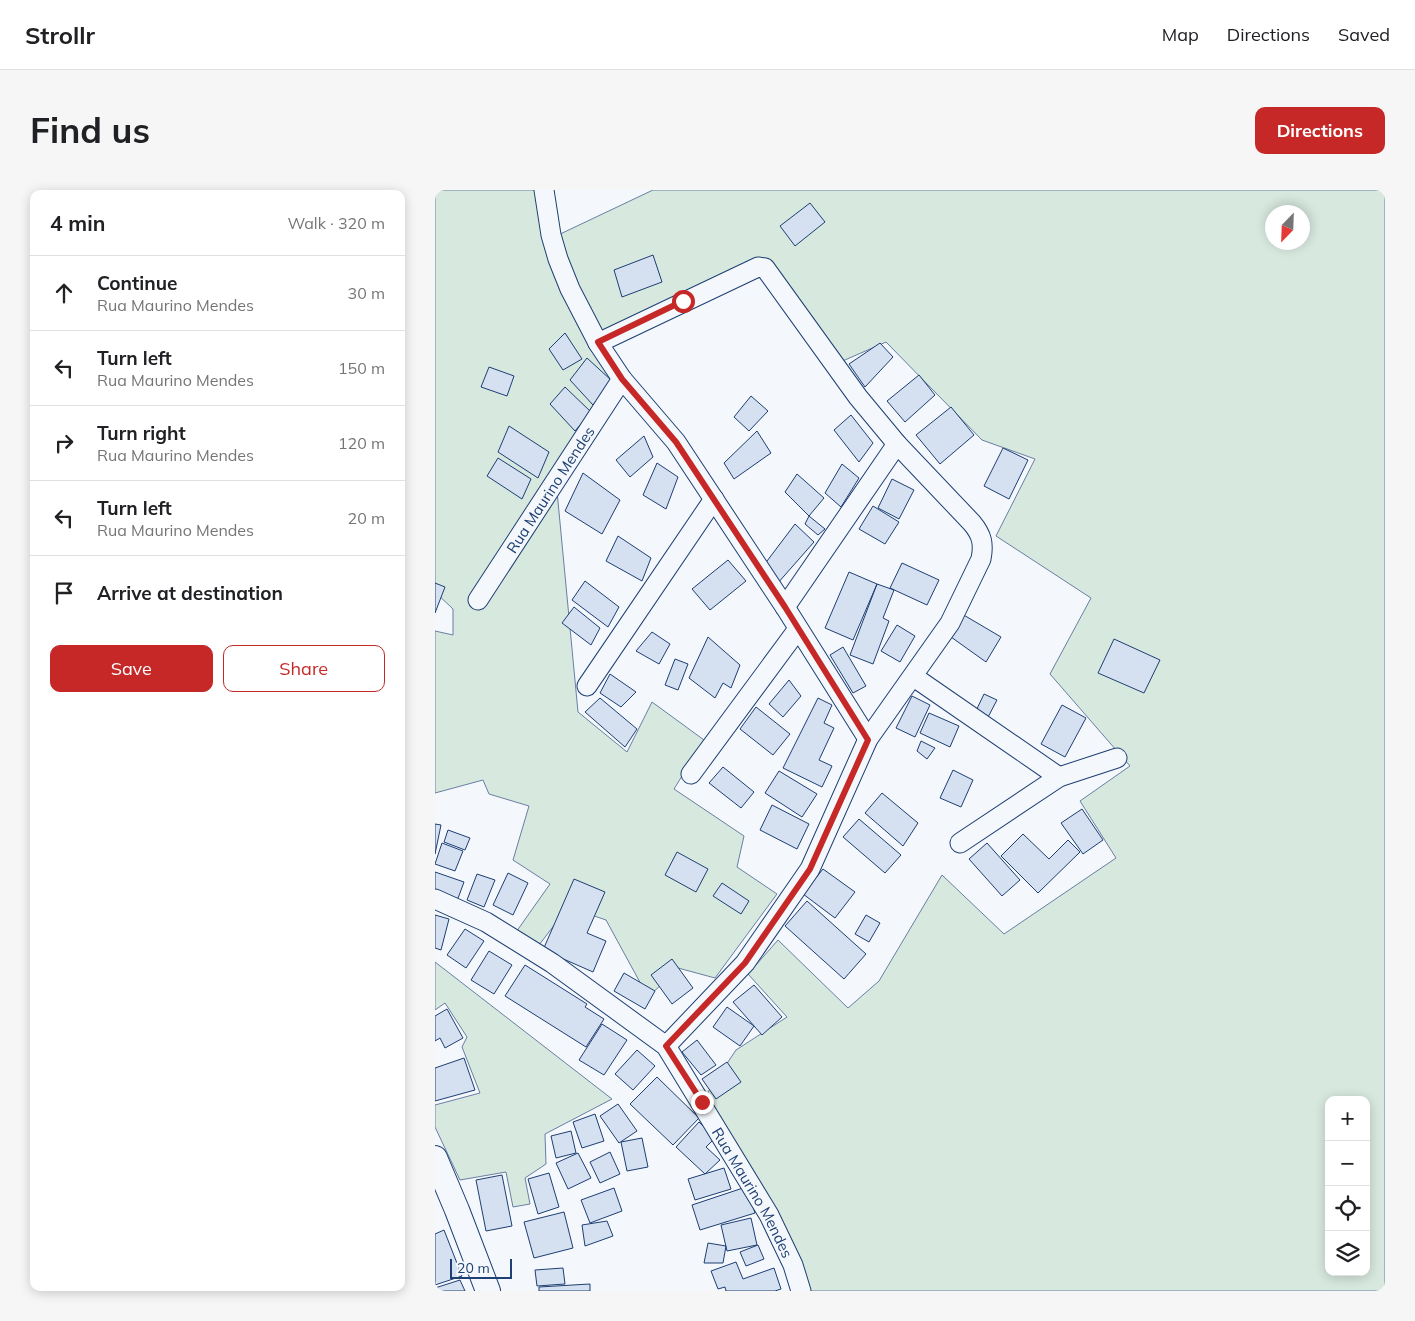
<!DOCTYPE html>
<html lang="en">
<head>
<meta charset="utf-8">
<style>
	body { margin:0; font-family:Mulish,sans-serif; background:#f6f6f6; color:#202124 }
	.controls { position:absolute; right:15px; bottom:15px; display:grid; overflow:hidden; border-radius:10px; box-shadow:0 2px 12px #0003 }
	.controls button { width:45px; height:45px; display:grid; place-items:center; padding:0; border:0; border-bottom:1px solid #e0e0e0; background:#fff; color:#202124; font:25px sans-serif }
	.compass { position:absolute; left:830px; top:15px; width:45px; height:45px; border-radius:50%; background:#fff; box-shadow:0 2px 12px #0003; rotate:203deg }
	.scale { position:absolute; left:15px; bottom:12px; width:62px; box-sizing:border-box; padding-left:5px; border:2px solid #1d3f73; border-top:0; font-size:14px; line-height:18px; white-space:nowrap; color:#1d3f73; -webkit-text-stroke:4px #f4f7fb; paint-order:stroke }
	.stop { position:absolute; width:15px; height:15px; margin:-11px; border:4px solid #c62828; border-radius:50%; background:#fff }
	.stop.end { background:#c62828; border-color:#fff; box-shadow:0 1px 5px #0008 }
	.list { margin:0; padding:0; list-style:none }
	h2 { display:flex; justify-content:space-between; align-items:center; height:65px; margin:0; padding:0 20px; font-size:21px }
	h2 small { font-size:16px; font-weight:400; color:#757577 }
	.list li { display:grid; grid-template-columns:32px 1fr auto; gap:15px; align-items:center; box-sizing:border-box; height:75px; padding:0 20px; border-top:1px solid #e0e0e0 }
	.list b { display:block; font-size:19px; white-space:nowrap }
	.list p { margin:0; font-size:16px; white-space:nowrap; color:#757577 }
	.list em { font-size:16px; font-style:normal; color:#757577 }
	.actions { display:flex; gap:10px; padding:15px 20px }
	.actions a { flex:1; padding:11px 0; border:1px solid #c62828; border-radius:10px; text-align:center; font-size:18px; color:#c62828 }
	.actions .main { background:#c62828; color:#fff }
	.icon { flex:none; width:28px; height:28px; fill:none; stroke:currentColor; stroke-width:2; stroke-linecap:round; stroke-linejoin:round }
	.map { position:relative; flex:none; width:950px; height:1101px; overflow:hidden; border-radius:10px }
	header { display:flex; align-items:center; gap:30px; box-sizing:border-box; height:70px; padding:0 25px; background:#fff; border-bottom:1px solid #e0e0e0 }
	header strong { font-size:24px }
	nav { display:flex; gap:28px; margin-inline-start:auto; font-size:18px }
	.intro { display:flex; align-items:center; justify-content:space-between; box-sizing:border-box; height:120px; padding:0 30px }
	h1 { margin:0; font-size:35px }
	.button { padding:12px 22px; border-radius:10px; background:#c62828; color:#fff; font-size:18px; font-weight:700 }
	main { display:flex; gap:30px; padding:0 30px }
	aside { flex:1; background:#fff; border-radius:10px; box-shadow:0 2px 12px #0003 }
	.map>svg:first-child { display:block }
	.green { fill:#d7e8df; stroke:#687fa3; fill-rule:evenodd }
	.building { fill:#d5e0f0; stroke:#1d3f73 }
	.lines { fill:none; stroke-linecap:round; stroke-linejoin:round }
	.minor-casing { stroke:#1d3f73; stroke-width:21 }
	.tertiary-casing { stroke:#1d3f73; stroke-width:26 }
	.minor { stroke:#f4f7fb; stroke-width:19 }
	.tertiary { stroke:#f4f7fb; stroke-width:24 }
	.route { stroke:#c62828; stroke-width:6 }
	.labels { text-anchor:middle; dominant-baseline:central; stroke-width:4; stroke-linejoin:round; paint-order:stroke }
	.street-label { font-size:15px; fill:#1d3f73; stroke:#f4f7fb }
</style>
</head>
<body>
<header>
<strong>Strollr</strong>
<nav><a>Map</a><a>Directions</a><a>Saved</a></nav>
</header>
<div class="intro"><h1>Find us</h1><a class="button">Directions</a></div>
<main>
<aside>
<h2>4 min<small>Walk · 320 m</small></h2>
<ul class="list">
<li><svg class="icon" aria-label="ahead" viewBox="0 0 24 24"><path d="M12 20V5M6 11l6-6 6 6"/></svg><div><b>Continue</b><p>Rua Maurino Mendes</p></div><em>30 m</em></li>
<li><svg class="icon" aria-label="left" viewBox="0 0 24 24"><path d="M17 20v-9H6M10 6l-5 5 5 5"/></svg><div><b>Turn left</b><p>Rua Maurino Mendes</p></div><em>150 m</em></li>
<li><svg class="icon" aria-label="right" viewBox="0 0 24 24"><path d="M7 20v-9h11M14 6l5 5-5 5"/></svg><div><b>Turn right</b><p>Rua Maurino Mendes</p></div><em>120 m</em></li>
<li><svg class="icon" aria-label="left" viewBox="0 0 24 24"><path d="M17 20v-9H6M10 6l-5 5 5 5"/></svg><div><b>Turn left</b><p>Rua Maurino Mendes</p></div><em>20 m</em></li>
<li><svg class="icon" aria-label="arrive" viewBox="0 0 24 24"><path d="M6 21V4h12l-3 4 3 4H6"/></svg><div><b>Arrive at destination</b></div></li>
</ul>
<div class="actions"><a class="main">Save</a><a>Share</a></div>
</aside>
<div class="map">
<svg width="950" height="1101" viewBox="0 0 950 1101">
	<rect width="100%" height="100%" fill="#f4f7fb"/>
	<path class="green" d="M0,0H104L114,71L193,195L122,301L143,522L192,562L217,512L269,550L239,599L309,646L302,677L342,704L280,788L232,775L229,792L213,807L171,730L133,717L101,759L79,745L115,694L78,670L94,616L54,604L48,590L0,603V441L18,445V419L0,402Z
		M218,0H950V1101H371L267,911L301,860L352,827L313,784L343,750L413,818L444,791L507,685L569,744L681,668L645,611L695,576L615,484L656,408L561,346L600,269L547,250L451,152L403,173L333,70L166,144L121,46ZM838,22H868V52H838ZM894,910H931V1082H894Z
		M0,772L177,909L110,944L111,974L90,988L95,1014L78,1017L71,982L25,990L0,937V915L45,903L27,857L32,847L10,813L0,820Z"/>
	<path class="building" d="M375,13L390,32L360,56L345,36Z
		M218,65L227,92L187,107L179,80Z
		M130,143L147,169L128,180L114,159Z
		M445,153L458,167L430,197L414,174Z
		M152,168L177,191L158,215L135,190Z
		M54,177L79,186L72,206L46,197Z
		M484,185L500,205L470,232L452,211Z
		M130,197L156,222L140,241L115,214Z
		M316,206L333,221L314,241L299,227Z
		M516,217L539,245L505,274L481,245Z
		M416,225L438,253L424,272L399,240Z
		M74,236L114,262L103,288L63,262Z
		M322,241L336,263L299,289L289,273Z
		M209,246L218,267L195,287L181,270Z
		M568,258L593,270L574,309L549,296Z
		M63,268L96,289L87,309L52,286Z
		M222,273L243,287L231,319L208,305Z
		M407,274L424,288L406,317L390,303Z
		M148,283L185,310L167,344L130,321Z
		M362,284L389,308L374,326L350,302Z
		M457,289L479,300L464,329L443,318Z
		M438,316L464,332L450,354L424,339Z
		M374,326L390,339L383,345L370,334Z
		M360,334L379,352L342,394L329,375Z
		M183,346L216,368L207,391L171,371Z
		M293,370L311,391L275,420L257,399Z
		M467,373L504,390L492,415L455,398Z
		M414,382L442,394L418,450L390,438Z
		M150,391L184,417L173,437L137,410Z
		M0,393L10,397L0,423Z
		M442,394L459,400L448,428L454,431L438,474L415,465Z
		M139,417L165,438L156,455L127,433Z
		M527,424L566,447L551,472L516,447Z
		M462,435L480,446L465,472L446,461Z
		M217,442L235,454L224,474L201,461Z
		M273,447L305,475L296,498L288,493L280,508L254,488Z
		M679,449L725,470L709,503L663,483Z
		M408,457L431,496L418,503L395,465Z
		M240,469L253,474L243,500L230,495Z
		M175,484L201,502L186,517L165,503Z
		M354,490L366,506L348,527L334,514Z
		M549,504L562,510L552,529L540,523Z
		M477,506L495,515L480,547L461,538Z
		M165,508L202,539L190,557L150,522Z
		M383,508L397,515L389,533L399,538L384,570L397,576L387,597L348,578Z
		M627,515L651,528L630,567L606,554Z
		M321,517L355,544L338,565L305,539Z
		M494,523L524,536L515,557L485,543Z
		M486,551L500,558L492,569L482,561Z
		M288,577L319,602L306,618L274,593Z
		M518,580L538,590L526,617L505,608Z
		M344,581L382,604L367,627L330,603Z
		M447,603L483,633L468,656L430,623Z
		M337,615L374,634L362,659L325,640Z
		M647,619L668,650L648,664L626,633Z
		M424,629L466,665L450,683L408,647Z
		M0,634L6,635L0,664Z
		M13,640L35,648L30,660L9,652Z
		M588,644L614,669L633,650L645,662L603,703L566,666Z
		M7,653L28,661L20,681L0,674Z
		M552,653L585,690L567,706L534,669Z
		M242,662L273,679L261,702L230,685Z
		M388,679L420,702L400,728L368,704Z
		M0,682L29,692L22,711L0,703Z
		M73,683L93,693L78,725L58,715Z
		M42,684L60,690L49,717L32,710Z
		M139,689L170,702L152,743L171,751L158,782L108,760Z
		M287,693L314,711L306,724L278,706Z
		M372,711L431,764L409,789L350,736Z
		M0,725L14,729L6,760L0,758Z
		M431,725L445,733L434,752L420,744Z
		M30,739L49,751L31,778L12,765Z
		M54,761L77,775L59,804L36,790Z
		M237,769L258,798L237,814L216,785Z
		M90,775L152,814L150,817L169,829L151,857L70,806Z
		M189,783L220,801L210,819L179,801Z
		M319,795L347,827L327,845L298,812Z
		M292,817L319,836L305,856L278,837Z
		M12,819L28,848L10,858L5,848L0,851V826Z
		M167,834L192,850L169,885L144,870Z
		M262,850L281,875L266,885L247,862Z
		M202,860L220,876L198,900L180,884Z
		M29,868L40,900L0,911V878Z
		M292,872L306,892L281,909L267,889Z
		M222,887L264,928L238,955L195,914Z
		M183,914L202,941L184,953L165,926Z
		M160,924L169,951L147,958L138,932Z
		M264,932L280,948L271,957L285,970L270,984L241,957Z
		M136,941L141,963L121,968L116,946Z
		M207,948L213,977L192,981L186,952Z
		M175,962L185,984L165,993L155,972Z
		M143,963L156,988L133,999L121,973Z
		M289,978L296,999L260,1010L253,989Z
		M114,983L124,1017L103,1024L93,989Z
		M67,985L77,1036L51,1041L41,990Z
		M311,997L320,1023L265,1040L257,1015Z
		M179,998L187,1021L155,1033L146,1010Z
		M129,1022L138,1058L99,1068L89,1032Z
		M316,1028L322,1055L292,1061L286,1035Z
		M172,1031L178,1046L150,1056L147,1035Z
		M9,1040L27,1086L0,1095V1044Z
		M273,1053L291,1056L288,1073H269Z
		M323,1055L329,1069L311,1076L305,1062Z
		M301,1072L308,1089L339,1078L346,1099L340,1101H291L290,1097L283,1099L276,1081Z
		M128,1078L130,1094L102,1096L100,1080Z
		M25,1090L30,1101H0V1098Z
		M155,1094V1101H104V1097Z"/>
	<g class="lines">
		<g class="minor-casing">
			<g id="minor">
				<path d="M109,0L116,45L123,69L135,99L163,153L187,189L241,252L350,417L433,549"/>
				<path d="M163,153L323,77L330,78L423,207L462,254L537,333C547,345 549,354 546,369L515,433L433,549L375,679L310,773L231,856"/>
				<path id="s1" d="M43,410L187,189"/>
				<path d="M350,417L462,254"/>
				<path d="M479,487L624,587"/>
				<path d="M152,496L279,309"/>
				<path d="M256,584L363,439"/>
				<path d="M525,653L624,587L682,568"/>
				<path id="s2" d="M0,709L51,732L117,773L231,856L334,1025L358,1075L366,1101"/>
			</g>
		</g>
		<g class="tertiary-casing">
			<path id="tertiary" d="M0,968L22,1020L53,1101"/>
		</g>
		<use href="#minor" class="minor"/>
		<use href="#tertiary" class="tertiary"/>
	</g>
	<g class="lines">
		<path class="route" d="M248,111L163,152L187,189L241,252L350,417L433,550L375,679L310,773L231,856L267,912"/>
	</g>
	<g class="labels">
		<g class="street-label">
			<text stroke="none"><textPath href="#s1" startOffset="132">Rua Maurino Mendes</textPath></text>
			<text stroke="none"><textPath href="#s2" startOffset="445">Rua Maurino Mendes</textPath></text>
		</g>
	</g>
</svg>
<div class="controls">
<button>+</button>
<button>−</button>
<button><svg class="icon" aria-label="locate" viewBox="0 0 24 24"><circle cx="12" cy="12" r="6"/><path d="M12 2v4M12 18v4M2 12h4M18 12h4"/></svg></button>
<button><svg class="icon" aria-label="layers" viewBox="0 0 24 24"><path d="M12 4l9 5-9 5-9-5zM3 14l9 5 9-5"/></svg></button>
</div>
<svg class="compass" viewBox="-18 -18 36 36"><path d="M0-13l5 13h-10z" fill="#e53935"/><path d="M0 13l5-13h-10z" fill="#757577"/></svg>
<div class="scale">20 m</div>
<div class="stop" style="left:248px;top:111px"></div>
<div class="stop end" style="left:267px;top:912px"></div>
</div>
</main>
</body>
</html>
